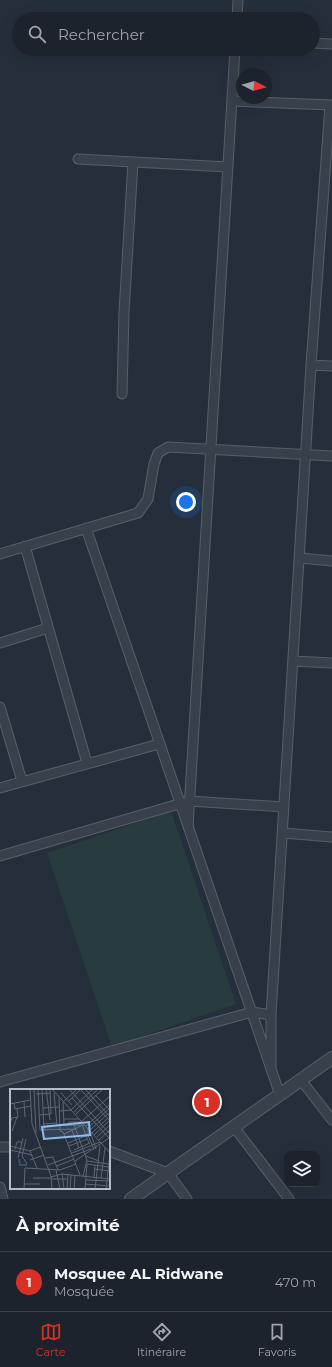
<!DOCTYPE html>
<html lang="fr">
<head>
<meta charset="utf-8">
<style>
	body { margin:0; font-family:Montserrat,sans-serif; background:#292f38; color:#f1f3f6 }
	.controls { position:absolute; right:12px; bottom:12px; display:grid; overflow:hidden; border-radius:8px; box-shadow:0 4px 16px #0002 }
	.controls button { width:36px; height:36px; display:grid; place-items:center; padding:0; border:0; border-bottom:1px solid #3a4048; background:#1c232c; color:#f1f3f6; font:20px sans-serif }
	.compass { position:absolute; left:236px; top:68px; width:36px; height:36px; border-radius:50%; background:#1c232c; box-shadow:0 4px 16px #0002; rotate:96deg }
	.you { position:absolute; left:186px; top:502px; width:14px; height:14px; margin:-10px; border:3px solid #fff; border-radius:50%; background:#1a73e8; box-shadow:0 0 0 6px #1a73e833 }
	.badge { display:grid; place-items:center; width:26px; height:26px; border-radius:50%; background:#d93025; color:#fff; font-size:13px; font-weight:700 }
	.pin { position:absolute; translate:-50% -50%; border:2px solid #fff; box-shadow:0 1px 4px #0006 }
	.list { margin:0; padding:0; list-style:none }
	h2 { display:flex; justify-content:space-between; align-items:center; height:52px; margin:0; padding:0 16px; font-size:17px }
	h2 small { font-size:13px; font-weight:400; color:#a0a4a9 }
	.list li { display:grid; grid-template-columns:26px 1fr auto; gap:12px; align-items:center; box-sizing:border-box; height:60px; padding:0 16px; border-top:1px solid #3a4048 }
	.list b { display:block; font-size:15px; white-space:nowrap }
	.list p { margin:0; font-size:13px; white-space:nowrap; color:#a0a4a9 }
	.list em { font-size:13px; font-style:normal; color:#a0a4a9 }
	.icon { flex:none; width:22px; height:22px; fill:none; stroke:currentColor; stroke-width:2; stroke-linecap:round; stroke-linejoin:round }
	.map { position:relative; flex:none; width:332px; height:1199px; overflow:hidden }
	.search { position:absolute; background:#1c232c; box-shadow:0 4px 16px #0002; left:12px; right:12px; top:12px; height:44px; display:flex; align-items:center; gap:10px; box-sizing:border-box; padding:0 14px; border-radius:22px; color:#a0a4a9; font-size:15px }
	.sheet { height:112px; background:#1c232c }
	nav { display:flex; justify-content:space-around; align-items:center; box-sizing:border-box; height:56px; border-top:1px solid #3a4048; background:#1c232c; font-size:11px; color:#a0a4a9 }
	nav a { display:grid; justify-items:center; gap:2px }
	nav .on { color:#d93025 }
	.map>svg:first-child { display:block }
	.green { fill:#283c3d }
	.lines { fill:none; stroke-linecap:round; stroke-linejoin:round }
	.minor-casing { stroke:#575f69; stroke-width:11 }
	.tertiary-casing { stroke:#575f69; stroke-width:14 }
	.minor { stroke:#38414b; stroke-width:9 }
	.tertiary { stroke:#38414b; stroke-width:12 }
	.inset-river { fill:none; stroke:#3c4e63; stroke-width:2 }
	.inset-road { fill:none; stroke:#5e6773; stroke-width:1 }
	.view { fill:#90baf0; fill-opacity:0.15; stroke:#90baf0; stroke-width:2 }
	.inset-edge { fill:none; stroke:#b4bcc6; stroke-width:2 }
</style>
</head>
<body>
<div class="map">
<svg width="332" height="1199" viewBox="0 0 332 1199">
	<rect width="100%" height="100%" fill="#252f3b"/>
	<path class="green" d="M171,811L236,1004L112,1047L47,853Z"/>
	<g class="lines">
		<g class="minor-casing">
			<path id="minor" d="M237,19L238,0
				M313,43L332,44
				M232,101L332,105
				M78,159L228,167
				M311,365L332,366
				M122,394L124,312L133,162
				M86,528L280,1095
				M25,546L87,763
				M0,554L138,513L148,499L154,464L158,453L168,447L332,456
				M300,558L332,561
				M0,643L48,628
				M293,661L332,663
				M0,707L22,781
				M0,788L159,744
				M188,827L235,49
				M283,833L332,837
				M0,856L189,801L284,807
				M271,1068V1015L311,365L330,105
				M301,1080L332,1120
				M0,1082L252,1012L271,1015
				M234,1127L289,1199
				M0,1147H11
				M109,1151L168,1173L187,1199
				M0,1187L3,1199"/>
		</g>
		<g class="tertiary-casing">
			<path id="tertiary" d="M131,1199L332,1058"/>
		</g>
		<use href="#minor" class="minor"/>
		<use href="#tertiary" class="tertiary"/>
	</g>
	<g transform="translate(10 1089)">
		<rect width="100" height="100" fill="#252f3b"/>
		<path class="inset-river" d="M9,70L10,76H17"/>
		<path class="inset-road" d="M20,0L22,35L41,87L42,100M24,0L26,44M28,0L30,41L65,40M32,0L34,41M36,0L40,31M42,0L100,64M59,0L100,45M75,0L100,28M71,1L100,32M44,4L47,37M51,4L62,16M26,5L41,4M85,6L100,21M49,8L50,42L53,43L70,86M62,9L99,49M14,12L15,28M59,12L71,0M4,14L5,20L21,17M0,15L20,11M33,19L50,18M61,21L83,0M49,22L62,21M64,23L88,0M66,25L93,0M29,26L41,25L40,0M54,30H69M58,33H71L100,7M0,34L2,29L8,28L7,20M33,35L46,34M64,36L77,71L73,87M72,36L79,54M36,37L74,36M54,37L53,13L67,0M76,37L100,15M62,41L69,59M80,41L100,23M2,42L7,28M82,44L98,29M54,45L71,37M81,45L86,60M84,46L100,31M87,48L100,36M16,50L12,67L17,75M89,51L100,41M58,54L83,44M0,57L20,62L30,58M59,57L77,50M5,60L7,53H12M0,61L22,66M64,61L80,54M84,61L78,46V39L100,19M20,62L27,79M62,64L90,53M76,67L89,72M8,69L13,49M35,69L43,68L48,81M20,71L34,66M65,72L99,49M77,72L99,75M38,76L81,60M47,77L64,70M84,80L100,82M46,81L50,100M52,84L54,100M41,88L52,85L100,90M84,88L85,76M23,89H42M91,89L95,59M42,90H57M75,91L100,92M14,95H30M75,95L100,97M14,100L15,79L50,81L66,75M57,100L58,85M60,100L61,86M64,100L65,86M75,100L77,75L98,78M85,100L90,57M96,100L100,65"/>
		<path class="view" d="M79,33L80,46L34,50L32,38Z"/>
		<rect width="100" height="100" class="inset-edge"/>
	</g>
</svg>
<div class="controls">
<button><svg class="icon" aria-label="layers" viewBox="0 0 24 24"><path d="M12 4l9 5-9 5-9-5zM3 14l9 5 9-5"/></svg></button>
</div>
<svg class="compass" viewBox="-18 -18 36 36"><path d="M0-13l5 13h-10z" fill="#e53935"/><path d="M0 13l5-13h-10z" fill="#a0a4a9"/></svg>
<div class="you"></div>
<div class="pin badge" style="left:207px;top:1102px">1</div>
<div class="search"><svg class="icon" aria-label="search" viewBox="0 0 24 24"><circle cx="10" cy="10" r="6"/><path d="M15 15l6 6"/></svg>Rechercher</div>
</div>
<section class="sheet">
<h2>À proximité<small></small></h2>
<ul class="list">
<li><span class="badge">1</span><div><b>Mosquee AL Ridwane</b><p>Mosquée</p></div><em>470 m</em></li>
</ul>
</section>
<nav>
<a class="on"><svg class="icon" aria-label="map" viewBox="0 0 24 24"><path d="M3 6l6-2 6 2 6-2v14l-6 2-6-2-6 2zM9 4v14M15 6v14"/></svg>Carte</a>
<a><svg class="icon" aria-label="directions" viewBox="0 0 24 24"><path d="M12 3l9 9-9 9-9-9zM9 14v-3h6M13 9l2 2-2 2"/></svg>Itinéraire</a>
<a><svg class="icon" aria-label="saved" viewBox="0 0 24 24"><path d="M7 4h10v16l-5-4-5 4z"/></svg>Favoris</a>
</nav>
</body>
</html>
